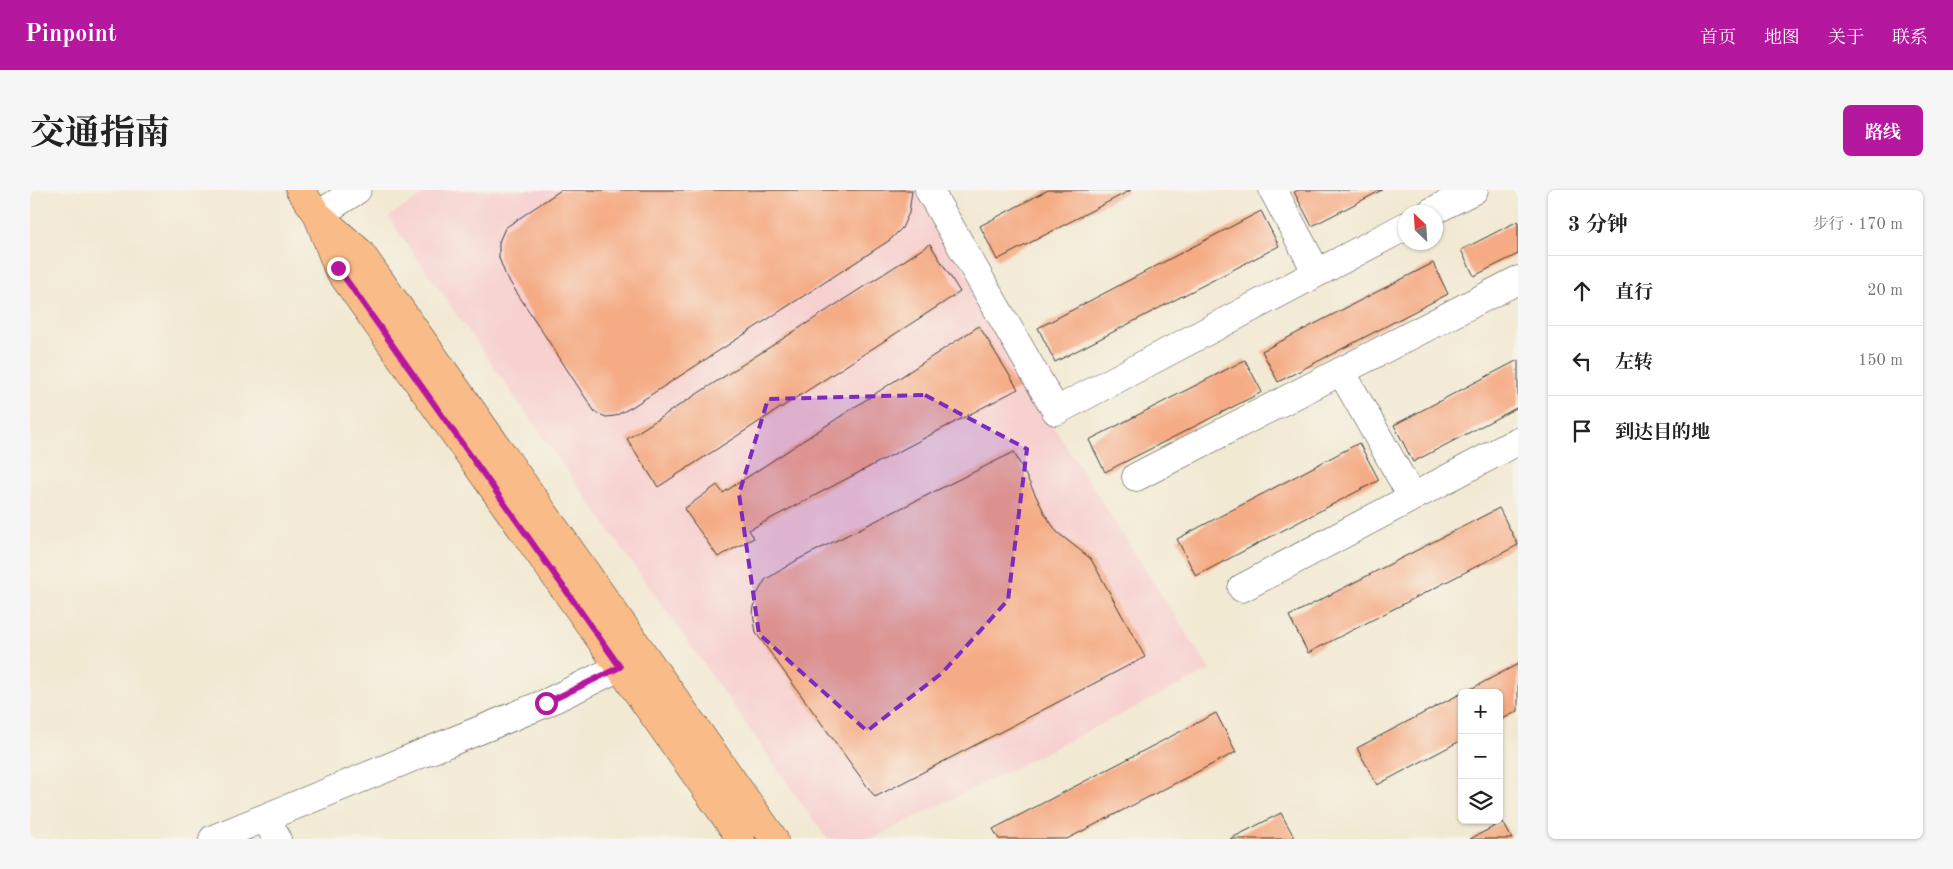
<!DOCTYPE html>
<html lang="zh">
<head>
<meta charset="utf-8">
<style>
	body { margin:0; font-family:"Old Standard TT","Noto Serif SC",serif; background:#f6f6f6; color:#222 }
	.controls { position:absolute; right:15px; bottom:15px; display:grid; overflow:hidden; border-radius:8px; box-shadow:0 1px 4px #0004 }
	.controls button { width:45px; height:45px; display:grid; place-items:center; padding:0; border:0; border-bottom:1px solid #e0e0e0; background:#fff; color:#222; font:25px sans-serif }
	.compass { position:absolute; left:1368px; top:15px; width:45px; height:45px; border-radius:50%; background:#fff; box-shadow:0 1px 4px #0004; rotate:335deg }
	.stop { position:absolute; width:15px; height:15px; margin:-11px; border:4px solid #b5179e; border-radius:50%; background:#fff }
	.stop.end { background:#b5179e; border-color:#fff; box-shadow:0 1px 5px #0008 }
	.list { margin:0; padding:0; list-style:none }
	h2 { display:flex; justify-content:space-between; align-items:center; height:65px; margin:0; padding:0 20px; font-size:21px }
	h2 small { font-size:16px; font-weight:400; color:#767676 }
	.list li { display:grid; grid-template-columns:32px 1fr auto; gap:15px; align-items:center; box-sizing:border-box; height:70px; padding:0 20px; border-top:1px solid #e0e0e0 }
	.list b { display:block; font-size:19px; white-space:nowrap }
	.list em { font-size:16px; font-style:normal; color:#767676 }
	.icon { flex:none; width:28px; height:28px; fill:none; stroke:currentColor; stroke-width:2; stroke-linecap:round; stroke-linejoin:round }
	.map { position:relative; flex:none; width:1488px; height:649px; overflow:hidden; border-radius:8px }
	header { display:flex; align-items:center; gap:30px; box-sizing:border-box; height:70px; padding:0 25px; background:#b5179e; color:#fff }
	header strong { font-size:24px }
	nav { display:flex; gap:28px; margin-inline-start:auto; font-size:18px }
	.intro { display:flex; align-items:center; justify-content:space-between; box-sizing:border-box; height:120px; padding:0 30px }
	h1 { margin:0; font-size:35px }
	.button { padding:12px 22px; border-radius:8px; background:#b5179e; color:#fff; font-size:18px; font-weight:700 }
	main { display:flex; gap:30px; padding:0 30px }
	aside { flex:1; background:#fff; border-radius:8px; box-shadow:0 1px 4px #0004 }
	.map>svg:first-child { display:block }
	.built { fill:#f7d0d0 }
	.building { fill:#f5ab84 }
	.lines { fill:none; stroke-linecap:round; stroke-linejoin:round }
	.minor-casing { stroke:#3c3b37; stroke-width:29 }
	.major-casing { stroke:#3c3b37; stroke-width:29 }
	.minor { stroke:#fff; stroke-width:28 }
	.major { stroke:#f9bc89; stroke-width:28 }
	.route { stroke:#b5179e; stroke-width:6 }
	.marked { fill:#7b2cbf; fill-opacity:0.2; stroke:#7b2cbf; stroke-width:4; stroke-dasharray:10 6; stroke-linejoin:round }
</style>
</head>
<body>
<header>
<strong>Pinpoint</strong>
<nav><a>首页</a><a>地图</a><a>关于</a><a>联系</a></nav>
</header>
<div class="intro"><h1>交通指南</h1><a class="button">路线</a></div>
<main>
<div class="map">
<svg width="1488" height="649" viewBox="0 0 1488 649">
	<rect width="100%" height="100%" fill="#f7f3e8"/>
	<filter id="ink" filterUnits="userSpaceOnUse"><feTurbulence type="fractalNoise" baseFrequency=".02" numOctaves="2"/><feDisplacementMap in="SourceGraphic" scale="10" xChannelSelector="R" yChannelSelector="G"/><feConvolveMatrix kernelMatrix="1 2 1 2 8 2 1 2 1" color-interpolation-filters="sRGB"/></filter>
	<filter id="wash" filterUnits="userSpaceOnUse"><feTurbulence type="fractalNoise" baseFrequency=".0096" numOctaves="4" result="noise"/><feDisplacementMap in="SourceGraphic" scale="20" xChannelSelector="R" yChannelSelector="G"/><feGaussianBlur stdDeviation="1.12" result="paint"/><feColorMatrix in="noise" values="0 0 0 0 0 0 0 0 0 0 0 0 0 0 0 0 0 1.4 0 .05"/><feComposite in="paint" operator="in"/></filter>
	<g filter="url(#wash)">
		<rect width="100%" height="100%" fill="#f2e9d3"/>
		<path class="built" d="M401,0H890L1012,219L1180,480L842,649H797L358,27Z"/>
		<g id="blocks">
			<path class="building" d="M531,0H882L879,23L872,38L860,50L602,217L585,226L576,227L565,222L553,204L476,86L469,68V52L475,38Z
				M1018,0H1101L967,70L950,36Z
				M1269,0H1352L1282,36L1264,2Z
				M1231,21L1249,56L1025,172L1008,138Z
				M1488,31V64L1444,86L1431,60Z
				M900,54L930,102L628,297L597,249Z
				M1403,73L1418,104L1248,192L1232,161Z
				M949,136L988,199L719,340L724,348L688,367L654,319L687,295L693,303Z
				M1215,170L1232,202L1075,282L1059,250Z
				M1488,170V217L1383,272L1364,235Z
				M1329,253L1349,290L1166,386L1147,349Z
				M984,262L1015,324L1027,342L1061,369L1115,467L845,607L726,443L723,423L726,406L735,390L767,370Z
				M1469,318L1488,355L1278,463L1259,426Z
				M1488,474V521L1469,531V503H1433Z
				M1432,503V550L1347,595L1327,558Z
				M1186,523L1206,562L1037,649H969L963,639Z
				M1251,623L1265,649H1200Z
				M1473,632L1482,649H1440Z"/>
		</g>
	</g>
	<g filter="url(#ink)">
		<use href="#blocks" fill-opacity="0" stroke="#3c3b37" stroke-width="1"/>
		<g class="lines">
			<g class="minor-casing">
				<path id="minor" d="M899,0L1026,221L1376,36
					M1243,0L1287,83
					M1401,22L1444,0
					M288,25L327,0
					M1311,181L1382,307
					M1106,287L1488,90
					M1212,398L1488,251
					M236,628L247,649
					M183,649L516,513L590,477"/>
			</g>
			<g class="major-casing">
				<path id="major" d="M270,0L288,25L330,62L744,649
					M289,29L308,79L711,649"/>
			</g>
			<use href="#minor" class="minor"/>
			<use href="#major" class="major"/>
		</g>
	</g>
	<g class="lines" filter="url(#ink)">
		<path class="route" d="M308,78L590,477L516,513"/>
	</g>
	<path class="marked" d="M895,205L997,259L978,410L912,483L837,541L729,444L709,304L738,209Z"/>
</svg>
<div class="controls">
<button>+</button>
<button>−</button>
<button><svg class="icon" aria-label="layers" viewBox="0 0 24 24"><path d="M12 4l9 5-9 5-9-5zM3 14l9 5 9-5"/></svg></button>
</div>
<svg class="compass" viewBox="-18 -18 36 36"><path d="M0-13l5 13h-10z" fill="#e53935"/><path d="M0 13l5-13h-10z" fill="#767676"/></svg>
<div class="stop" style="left:516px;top:513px"></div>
<div class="stop end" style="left:308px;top:78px"></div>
</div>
<aside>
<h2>3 分钟<small>步行 · 170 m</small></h2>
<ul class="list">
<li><svg class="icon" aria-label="ahead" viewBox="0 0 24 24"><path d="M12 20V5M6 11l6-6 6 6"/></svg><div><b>直行</b></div><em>20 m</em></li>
<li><svg class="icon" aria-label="left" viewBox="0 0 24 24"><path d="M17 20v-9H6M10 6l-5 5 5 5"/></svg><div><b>左转</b></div><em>150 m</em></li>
<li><svg class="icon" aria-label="arrive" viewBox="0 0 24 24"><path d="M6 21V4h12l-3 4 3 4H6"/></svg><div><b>到达目的地</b></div></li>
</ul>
</aside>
</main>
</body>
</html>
